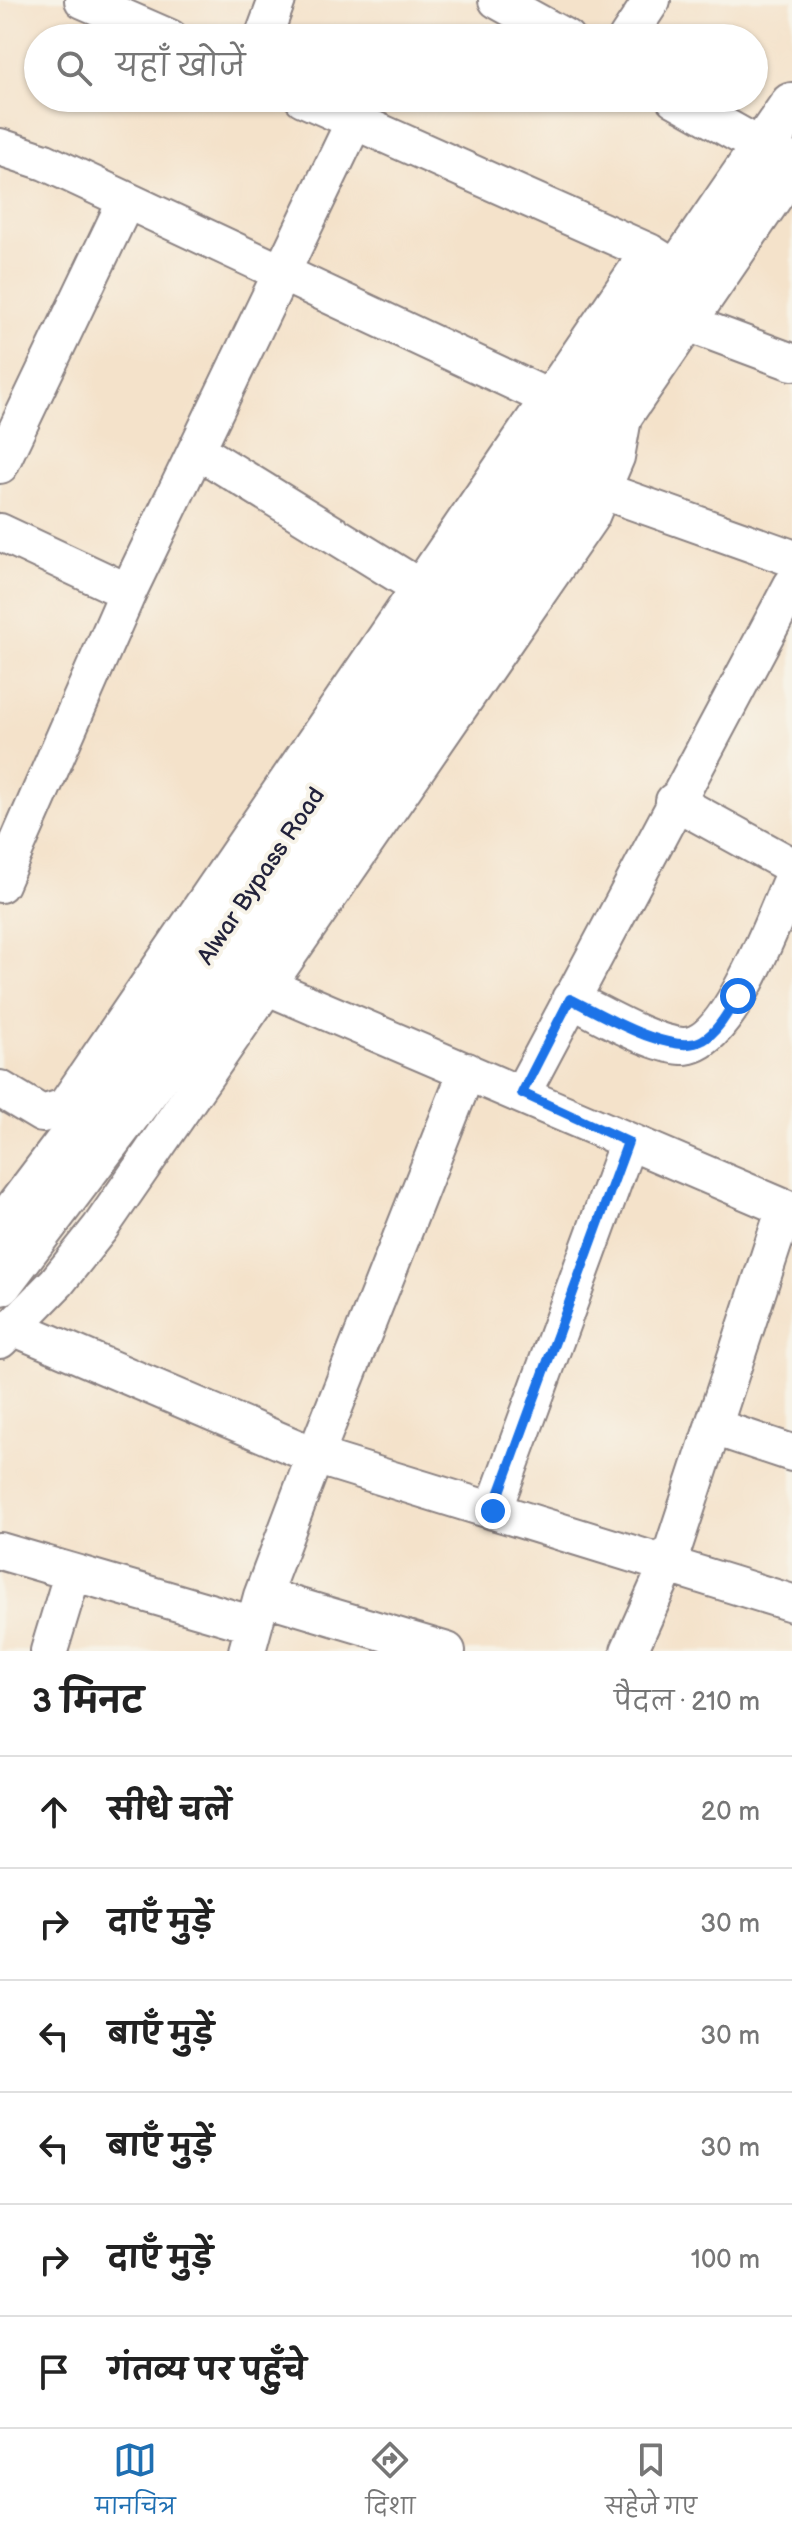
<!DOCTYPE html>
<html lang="hi">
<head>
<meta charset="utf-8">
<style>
	body { margin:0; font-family:"Balsamiq Sans","Playpen Sans Deva",sans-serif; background:#f6f6f6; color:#222 }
	.stop { position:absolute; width:24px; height:24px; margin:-18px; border:6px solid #1a73e8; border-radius:50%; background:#fff }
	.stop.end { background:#1a73e8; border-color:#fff; box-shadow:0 2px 8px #0008 }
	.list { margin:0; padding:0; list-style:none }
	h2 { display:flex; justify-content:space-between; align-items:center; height:104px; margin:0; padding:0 32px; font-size:34px }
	h2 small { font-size:26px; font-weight:400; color:#767676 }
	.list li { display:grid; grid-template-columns:52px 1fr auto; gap:24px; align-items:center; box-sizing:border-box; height:112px; padding:0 32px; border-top:2px solid #e0e0e0 }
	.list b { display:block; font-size:30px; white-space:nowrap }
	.list em { font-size:26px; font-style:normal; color:#767676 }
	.icon { flex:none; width:44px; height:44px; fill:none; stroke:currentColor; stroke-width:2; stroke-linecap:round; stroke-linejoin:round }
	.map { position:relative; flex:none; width:792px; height:1651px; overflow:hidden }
	.search { position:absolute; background:#fff; box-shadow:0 2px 6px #0004; left:24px; right:24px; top:24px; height:88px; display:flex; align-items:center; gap:20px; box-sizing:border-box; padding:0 28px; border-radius:44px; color:#767676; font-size:30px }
	.sheet { height:776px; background:#fff }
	nav { display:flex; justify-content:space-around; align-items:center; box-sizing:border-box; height:112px; border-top:2px solid #e0e0e0; background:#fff; font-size:22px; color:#767676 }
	nav a { display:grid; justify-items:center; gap:4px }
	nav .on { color:#1f6fb2 }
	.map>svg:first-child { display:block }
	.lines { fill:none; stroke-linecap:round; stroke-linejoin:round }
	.minor-casing { stroke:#8b8282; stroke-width:40 }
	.major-casing { stroke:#8b8282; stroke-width:48 }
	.minor { stroke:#fff; stroke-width:36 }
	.major { stroke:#fff; stroke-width:44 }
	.route { stroke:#1a73e8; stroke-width:10 }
	.labels { text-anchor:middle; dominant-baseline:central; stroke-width:8; stroke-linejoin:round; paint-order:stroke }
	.street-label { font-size:24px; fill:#22223b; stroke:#f7f3e8 }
</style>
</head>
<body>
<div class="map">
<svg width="792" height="1651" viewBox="0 0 792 1651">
	<rect width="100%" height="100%" fill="#f7f3e8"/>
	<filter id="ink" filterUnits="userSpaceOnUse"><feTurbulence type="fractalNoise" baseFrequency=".0125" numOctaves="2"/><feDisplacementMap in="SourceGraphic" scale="16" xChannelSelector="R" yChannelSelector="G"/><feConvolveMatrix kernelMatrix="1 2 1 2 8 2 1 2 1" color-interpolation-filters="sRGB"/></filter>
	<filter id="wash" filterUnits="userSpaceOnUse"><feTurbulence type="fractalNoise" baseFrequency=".006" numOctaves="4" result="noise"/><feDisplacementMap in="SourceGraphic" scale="32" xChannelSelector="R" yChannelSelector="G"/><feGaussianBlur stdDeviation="1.8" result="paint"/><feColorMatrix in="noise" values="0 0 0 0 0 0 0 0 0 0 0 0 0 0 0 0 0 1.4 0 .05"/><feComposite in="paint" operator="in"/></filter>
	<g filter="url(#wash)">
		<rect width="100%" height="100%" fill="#f4e2ca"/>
	</g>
	<g filter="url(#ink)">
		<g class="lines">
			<g class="minor-casing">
				<path id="minor" d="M83,0L170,38
					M497,0L566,38
					M263,38L277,0
					M627,38L652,0
					M303,98L649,252L668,264
					M674,98L763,148
					M0,147L45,162L549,398
					M685,322L792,362
					M197,450L419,587
					M0,465L126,201
					M601,490L792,558
					M0,532L128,592
					M674,801L792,866
					M0,884L128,592L354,122
					M266,986L792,1211
					M570,999C600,1013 650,1044 682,1046C729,1048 775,915 792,878
					M0,1089L42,1114L65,1107L649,252
					M522,1093L792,585
					M13,1327L315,1456L792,1603
					M0,1340L57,1282L100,1228L591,516L616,457L623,418
					M714,1427L792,1453
					M493,1511L628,1142
					M0,1551L254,1625
					M262,1596L447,1651
					M49,1651L72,1575
					M247,1651L262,1596L315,1456L467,1071
					M629,1651L668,1564L785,1208"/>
			</g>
			<g class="major-casing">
				<path id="major" d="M0,1232L189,982L792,105
					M0,1283L262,937L792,164"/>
			</g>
			<use href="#minor" class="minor"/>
			<use href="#major" class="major"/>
		</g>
	</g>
	<g class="lines" filter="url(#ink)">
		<path class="route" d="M493,1511L628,1142L522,1093L570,999C600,1013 672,1058 703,1040C718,1032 729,1010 738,996"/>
	</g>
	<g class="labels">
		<g class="street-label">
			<text transform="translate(261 876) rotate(-56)">Alwar Bypass Road</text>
		</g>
	</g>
</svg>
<div class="stop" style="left:738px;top:996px"></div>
<div class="stop end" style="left:493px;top:1511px"></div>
<div class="search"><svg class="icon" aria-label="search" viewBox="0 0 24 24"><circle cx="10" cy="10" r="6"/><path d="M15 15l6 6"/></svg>यहाँ खोजें</div>
</div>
<section class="sheet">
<h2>3 मिनट<small>पैदल · 210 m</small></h2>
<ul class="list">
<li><svg class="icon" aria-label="ahead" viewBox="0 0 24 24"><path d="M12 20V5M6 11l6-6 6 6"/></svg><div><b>सीधे चलें</b></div><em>20 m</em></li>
<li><svg class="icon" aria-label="right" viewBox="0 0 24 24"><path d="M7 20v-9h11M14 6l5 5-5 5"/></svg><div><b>दाएँ मुड़ें</b></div><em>30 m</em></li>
<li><svg class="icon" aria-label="left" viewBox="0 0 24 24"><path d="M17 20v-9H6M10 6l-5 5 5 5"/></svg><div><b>बाएँ मुड़ें</b></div><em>30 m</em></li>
<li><svg class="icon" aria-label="left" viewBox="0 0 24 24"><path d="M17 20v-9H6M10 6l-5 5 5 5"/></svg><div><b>बाएँ मुड़ें</b></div><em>30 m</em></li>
<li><svg class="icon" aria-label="right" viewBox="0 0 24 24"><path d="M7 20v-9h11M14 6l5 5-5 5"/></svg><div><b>दाएँ मुड़ें</b></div><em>100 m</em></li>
<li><svg class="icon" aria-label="arrive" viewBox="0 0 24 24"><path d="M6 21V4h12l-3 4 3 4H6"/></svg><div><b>गंतव्य पर पहुँचे</b></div></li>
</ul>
</section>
<nav>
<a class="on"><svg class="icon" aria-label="map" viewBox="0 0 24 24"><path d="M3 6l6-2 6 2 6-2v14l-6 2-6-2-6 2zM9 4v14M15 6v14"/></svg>मानचित्र</a>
<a><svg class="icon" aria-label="directions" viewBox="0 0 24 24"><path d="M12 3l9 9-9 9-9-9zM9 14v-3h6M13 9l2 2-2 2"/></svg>दिशा</a>
<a><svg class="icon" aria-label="saved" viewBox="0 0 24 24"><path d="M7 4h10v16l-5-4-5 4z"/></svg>सहेजे गए</a>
</nav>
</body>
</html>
